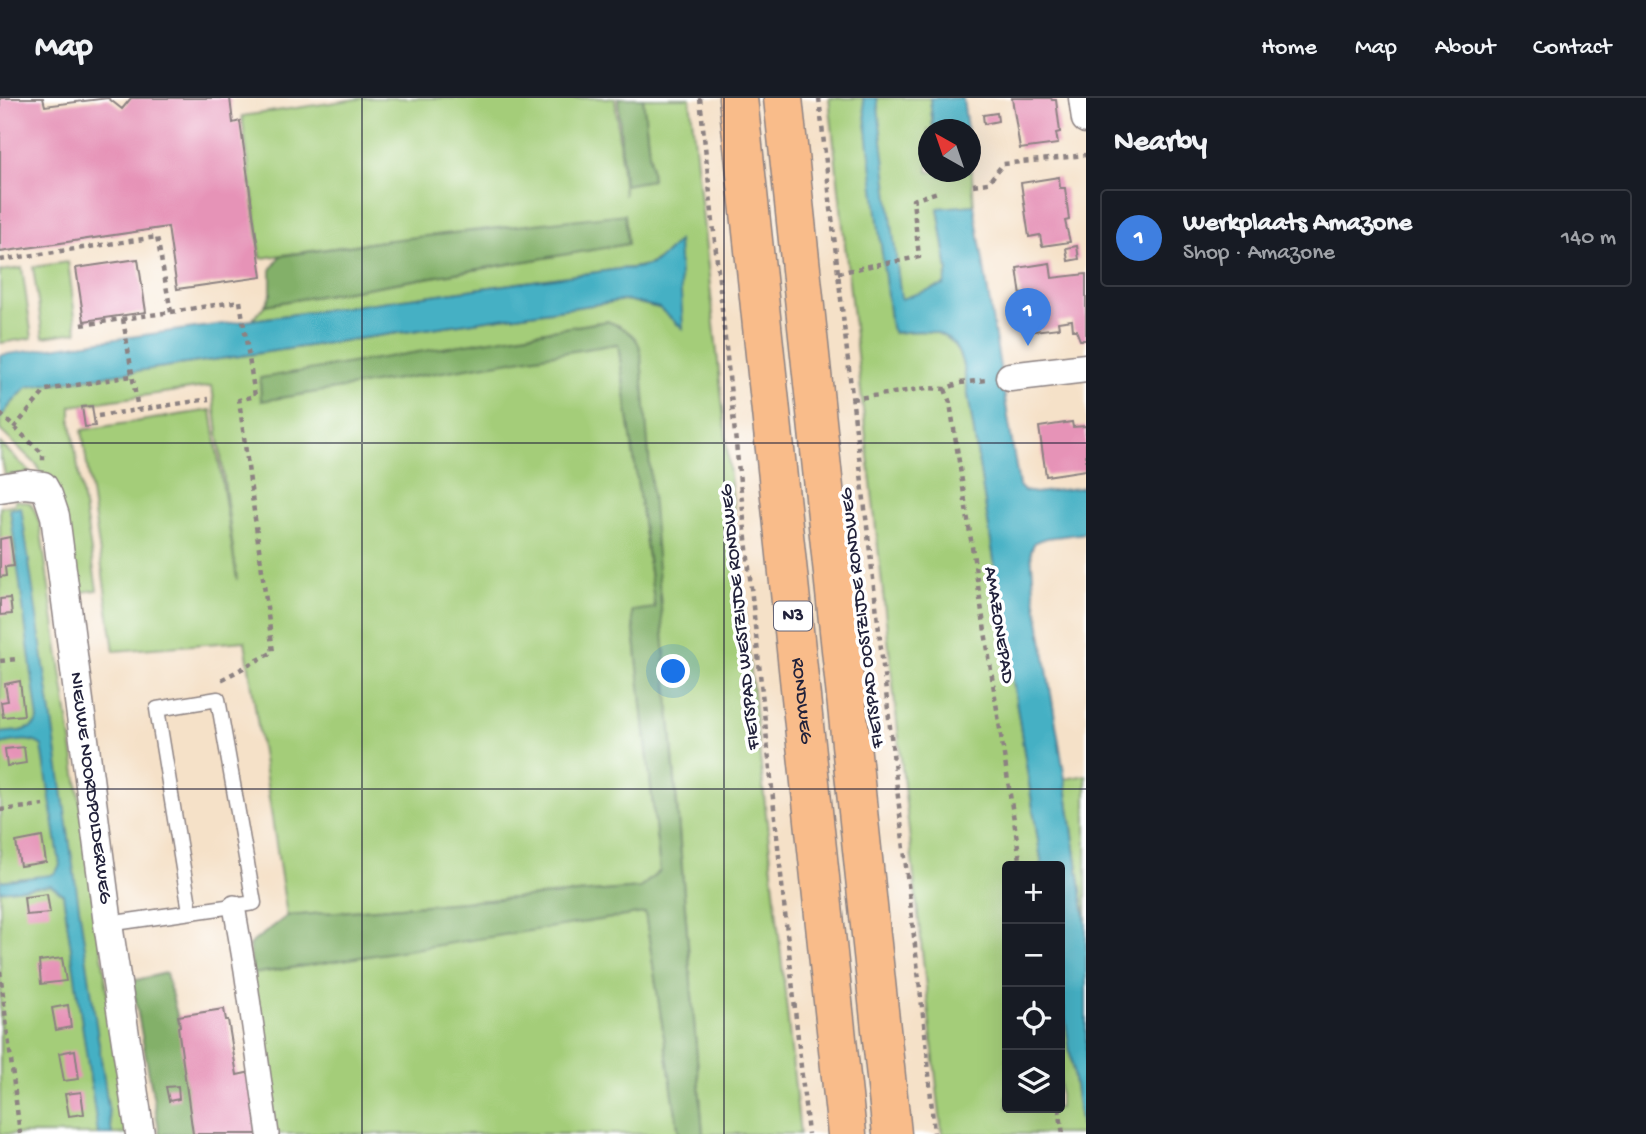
<!DOCTYPE html>
<html lang="en">
<head>
<meta charset="utf-8">
<style>
	body { margin:0; font-family:"Gochi Hand",sans-serif; background:#20242c; color:#f1f3f6 }
	.controls { position:absolute; right:21px; bottom:21px; display:grid; overflow:hidden; border-radius:7px; box-shadow:0 7px 28px #0002 }
	.controls button { width:63px; height:63px; display:grid; place-items:center; padding:0; border:0; border-bottom:2px solid #363941; background:#171b24; color:#f1f3f6; font:35px sans-serif }
	.compass { position:absolute; left:918px; top:21px; width:63px; height:63px; border-radius:50%; background:#171b24; box-shadow:0 7px 28px #0002; rotate:320deg }
	.you { position:absolute; left:674px; top:574px; width:24px; height:24px; margin:-18px; border:5px solid #fff; border-radius:50%; background:#1a73e8; box-shadow:0 0 0 10px #1a73e833 }
	.badge { display:grid; place-items:center; width:46px; height:46px; border-radius:50%; background:#d93025; color:#fff; font-size:23px; font-weight:700 }
	.pin { position:absolute; translate:-50% -58px; filter:drop-shadow(0 2px 4px #0008) }
	.pin::after { content:''; position:absolute; top:37px; width:24px; height:21px; background:inherit; clip-path:polygon(0 0,100% 0,50% 100%) }
	.list { margin:0; padding:0; list-style:none }
	h2 { display:flex; justify-content:space-between; align-items:center; height:91px; margin:0; padding:0 28px; font-size:30px }
	h2 small { font-size:23px; font-weight:400; color:#9ea1a6 }
	.list li { display:grid; grid-template-columns:46px 1fr auto; gap:21px; align-items:center; box-sizing:border-box; height:98px; margin:0 14px 14px; padding:0 14px; border:2px solid #363941; border-radius:7px }
	.list b { display:block; font-size:26px; white-space:nowrap }
	.list p { margin:0; font-size:23px; white-space:nowrap; color:#9ea1a6 }
	.list em { font-size:23px; font-style:normal; color:#9ea1a6 }
	.icon { flex:none; width:38px; height:38px; fill:none; stroke:currentColor; stroke-width:2; stroke-linecap:round; stroke-linejoin:round }
	.map { position:relative; flex:none; width:1086px; height:1036px; overflow:hidden }
	header { display:flex; align-items:center; gap:42px; box-sizing:border-box; height:98px; padding:0 35px; background:#171b24; border-bottom:2px solid #363941 }
	header strong { font-size:33px }
	nav { display:flex; gap:38px; margin-inline-start:auto; font-size:24px }
	main { display:flex }
	aside { flex:1; background:#171b24 }
	.map>svg:first-child { display:block }
	.green { fill:#a4cd79; stroke:#63785a; stroke-width:2 }
	.forest { fill:#83b069; stroke:#526952; stroke-width:2 }
	.water { fill:#45b0c4; stroke:#346980; stroke-width:2 }
	.building { fill:#e693b7 }
	.lines { fill:none; stroke-linecap:round; stroke-linejoin:round }
	.service-casing { stroke:#8c8282; stroke-width:17 }
	.pedestrian-casing { stroke:#8c8282; stroke-width:24 }
	.minor-casing { stroke:#8c8282; stroke-width:31 }
	.trunk-casing { stroke:#8c8282; stroke-width:41 }
	.path { stroke:#8c8282; stroke-width:4.5; stroke-dasharray:5 5; stroke-linecap:butt }
	.service { stroke:#fff; stroke-width:14 }
	.pedestrian { stroke:#fff; stroke-width:21 }
	.minor { stroke:#fff; stroke-width:28 }
	.trunk { stroke:#f9bc8a; stroke-width:38 }
	.grid { fill:none; stroke:#22223b; stroke-width:2; stroke-opacity:0.55 }
	.labels { text-anchor:middle; dominant-baseline:central; stroke-width:7; stroke-linejoin:round; paint-order:stroke }
	.shield { fill:#fff; stroke:#646476; stroke-width:2 }
	.shield-label { font-size:18px; font-weight:bold; fill:#22223b }
	.street-label { font-size:19px; fill:#22223b; stroke:#fff }
</style>
</head>
<body>
<header>
<strong>Map</strong>
<nav><a>Home</a><a>Map</a><a>About</a><a>Contact</a></nav>
</header>
<main>
<div class="map">
<svg width="1086" height="1036" viewBox="0 0 1086 1036">
	<rect width="100%" height="100%" fill="#fff"/>
	<filter id="ink" filterUnits="userSpaceOnUse"><feTurbulence type="fractalNoise" baseFrequency=".0143" numOctaves="2"/><feDisplacementMap in="SourceGraphic" scale="14" xChannelSelector="R" yChannelSelector="G"/><feConvolveMatrix kernelMatrix="1 2 1 2 8 2 1 2 1" color-interpolation-filters="sRGB"/></filter>
	<filter id="wash" filterUnits="userSpaceOnUse"><feTurbulence type="fractalNoise" baseFrequency=".00686" numOctaves="4" result="noise"/><feDisplacementMap in="SourceGraphic" scale="28" xChannelSelector="R" yChannelSelector="G"/><feGaussianBlur stdDeviation="1.57" result="paint"/><feColorMatrix in="noise" values="0 0 0 0 0 0 0 0 0 0 0 0 0 0 0 0 0 1.4 0 .05"/><feComposite in="paint" operator="in"/></filter>
	<g filter="url(#wash)">
		<rect width="100%" height="100%" fill="#f5e1c8"/>
		<path class="green" d="M363,0H615L624,98V87L652,81L643,0H690L800,1036H703L671,628L620,228L607,223L260,281L262,302L618,245L655,510L632,514L660,773L640,790L287,818L245,543L114,553L82,332L211,312L237,482L212,288L71,308V325L97,492L76,495L38,368L0,332V320L11,306L27,289L626,202L659,210L678,144C658,165 648,170 619,171L252,222L265,207L628,146L390,142L261,160L242,18Z
			M829,0H930L933,31L928,32V74H938L939,78L952,74H970L971,66L974,107L938,111L948,173L944,188L926,194L894,235C914,233 944,228 956,250C960,256 962,264 964,271L1042,768H1007V1010H1060V885L1082,1036H942Z
			M68,164L77,234L43,239L33,169Z
			M22,170L32,240L0,245V173Z
			M0,345L32,376L5,377L2,362H0Z
			M15,402L30,405L35,413L40,427L128,1036H0V409L15,406Z
			M1086,677V827L1065,681Z
			M645,814L679,1036H272L252,876Z"/>
		<path class="forest" d="M618,0H643L652,82L624,87Z
			M625,116L628,146L265,207L271,196V172L280,158L390,142Z
			M607,223C619,228 634,234 639,247C642,253 641,263 642,270L703,1036H679L645,815L252,876L249,847L287,818L640,790L660,773L632,513L655,510L618,246L261,303L260,280Z
			M166,875L208,1036H160L132,883Z"/>
		<path class="water" d="M863,0H877L901,201L944,187L948,173L938,110L974,107L1019,388L1024,393L1035,395L1086,389V435L1047,440L1035,444L1031,452L1034,492L1065,681L1086,827V1036H1082L1060,885V768H1042L964,271C962,264 960,256 956,250C944,228 914,233 894,235L891,230Z
			M930,0H963L967,31H933Z
			M678,143L683,231L659,210L626,202L27,289L11,306L0,320V257L619,171C651,170 657,166 678,143Z
			M21,409L112,1036H98L63,796L51,787L0,793V783L51,777L56,774L60,767L42,648C31,638 13,644 0,646V635C13,633 31,635 38,622L10,411Z"/>
		<g id="blocks">
			<path class="building" d="M0,0H43L45,8L108,0L122,11L131,0H230L233,25L240,23L262,179L177,191L168,129L0,154Z
				M1012,0H1051L1052,2H1056L1060,34L1056,35L1058,46L1020,51Z
				M997,15L998,23L984,26L983,17Z
				M1059,79L1060,90H1065L1069,122L1065,123L1070,144L1042,148L1040,137L1029,139L1021,85Z
				M1077,148L1079,161L1068,163L1066,150Z
				M138,161L146,214L84,223L76,170Z
				M1050,165L1052,180L1086,176V242H1080L1076,232H1073L1072,222L1058,224L1059,230L1026,234L1017,170Z
				M92,308L95,328L85,329L82,309Z
				M1072,324L1073,329L1086,328V372L1046,378L1039,329Z
				M10,439L14,468L5,469L6,478L0,479V441Z
				M10,500L12,516L0,517V501Z
				M20,583L24,617L3,619L1,604L8,603L5,586Z
				M24,649L26,665L7,668L5,651Z
				M42,739L46,764L20,768L16,744Z
				M47,796L50,815L26,817L24,799Z
				M62,860L66,883L41,886L39,863Z
				M68,907L71,929L56,932L52,910Z
				M224,911L226,922H228L237,977L251,974L259,1036H193L178,929L180,928L178,918Z
				M75,952L79,981L64,983L59,955Z
				M178,988L179,1001L169,1003L166,989Z
				M81,994L84,1016L69,1018L65,996Z"/>
		</g>
	</g>
	<g filter="url(#ink)">
		<use href="#blocks" fill-opacity="0" stroke="#8c8282" stroke-width="2"/>
		<g class="lines">
			<g class="service-casing">
				<path id="service" d="M108,826L254,805L218,601L157,611L190,813"/>
			</g>
			<g class="pedestrian-casing">
				<path id="pedestrian" d="M234,808L245,872L268,1036"/>
			</g>
			<g class="minor-casing">
				<g id="minor">
					<path d="M1083,0L1086,21"/>
					<path d="M1010,279L1086,270"/>
					<path id="s1" d="M0,390L25,386L43,388L48,397L55,418L108,826L140,1036"/>
				</g>
			</g>
			<g class="trunk-casing">
				<g id="trunk">
					<path id="s2" d="M738,0L847,1036"/>
					<path d="M783,0L892,1036"/>
				</g>
			</g>
			<path class="path" d="M700,0L808,1036
				M819,0L838,175L927,952L934,1036
				M973,87L988,85L1003,66L1086,57
				M0,162L157,139L171,214L81,227
				M876,167L919,159L913,102L938,94
				M838,175L879,166
				M171,214L240,203L255,298L239,302L273,554L219,583
				M123,221L138,312
				M945,291L950,305L1021,768
				M852,301L927,290L945,291L960,285L986,282
				M0,316L43,356V363
				M98,318L209,301
				M14,330L46,292L132,278
				M0,563L17,561
				M0,712L44,707
				M0,873L20,1036
				M1059,1010L1063,1036"/>
			<use href="#service" class="service"/>
			<use href="#pedestrian" class="pedestrian"/>
			<use href="#minor" class="minor"/>
			<use href="#trunk" class="trunk"/>
		</g>
	</g>
	<path class="grid" d="M362,0V1036M724,0V1036M0,345H1086M0,691H1086"/>
	<g class="labels">
		<rect class="shield" x="774" y="503.5" width="38" height="29" rx="5"/>
		<g class="shield-label">
			<text x="793" y="518">N3</text>
		</g>
		<g class="street-label">
			<text transform="translate(741 519) rotate(-96)">FIETSPAD WESTZIJDE RONDWEG</text>
			<text transform="translate(863 520) rotate(-97)">FIETSPAD OOSTZIJDE RONDWEG</text>
			<text transform="translate(998 527) rotate(81)">AMAZONEPAD</text>
			<text stroke="none"><textPath href="#s2" startOffset="606">RONDWEG</textPath></text>
			<text stroke="none"><textPath href="#s1" startOffset="350">NIEUWE NOORDPOLDERWEG</textPath></text>
		</g>
	</g>
</svg>
<div class="controls">
<button>+</button>
<button>−</button>
<button><svg class="icon" aria-label="locate" viewBox="0 0 24 24"><circle cx="12" cy="12" r="6"/><path d="M12 2v4M12 18v4M2 12h4M18 12h4"/></svg></button>
<button><svg class="icon" aria-label="layers" viewBox="0 0 24 24"><path d="M12 4l9 5-9 5-9-5zM3 14l9 5 9-5"/></svg></button>
</div>
<svg class="compass" viewBox="-18 -18 36 36"><path d="M0-13l5 13h-10z" fill="#e53935"/><path d="M0 13l5-13h-10z" fill="#9ea1a6"/></svg>
<div class="you"></div>
<div class="pin badge" style="left:1028px;top:248px;background:#3f7fe0">1</div>
</div>
<aside>
<h2>Nearby<small></small></h2>
<ul class="list">
<li><span class="badge" style="background:#3f7fe0">1</span><div><b>Werkplaats Amazone</b><p>Shop · Amazone</p></div><em>140 m</em></li>
</ul>
</aside>
</main>
</body>
</html>
